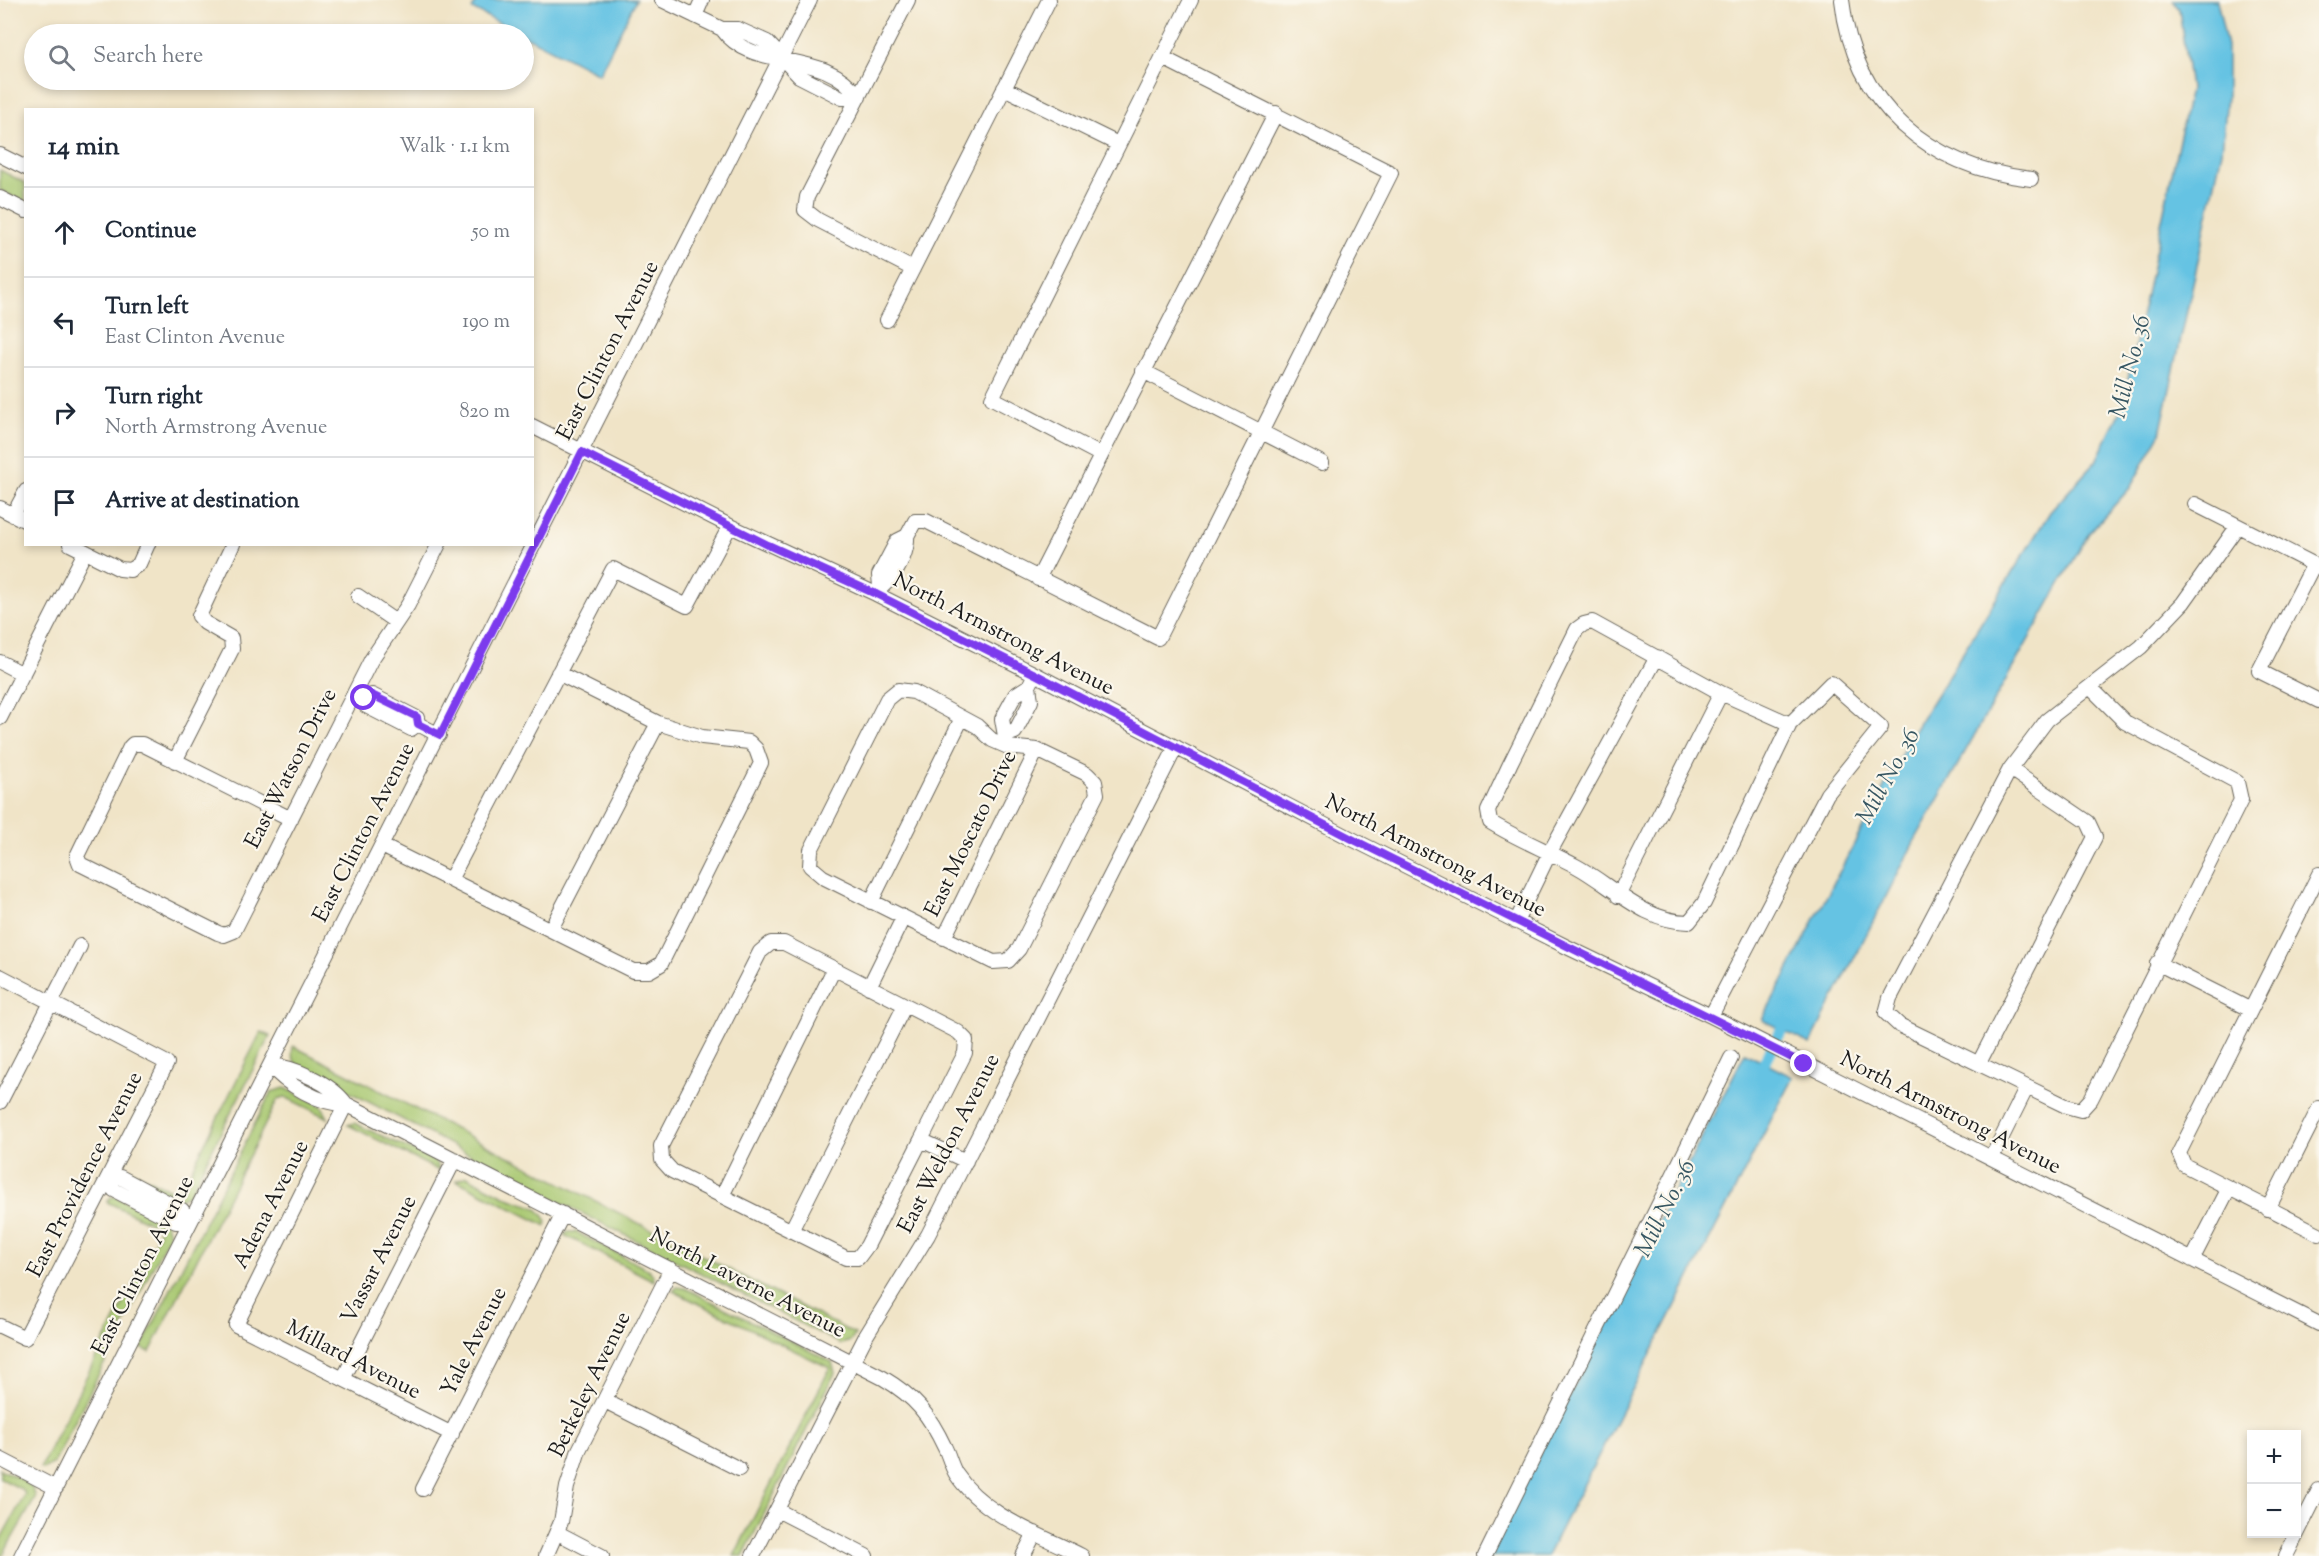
<!DOCTYPE html>
<html lang="en">
<head>
<meta charset="utf-8">
<style>
	body { margin:0; font-family:"Sorts Mill Goudy",serif; background:#f6f6f7; color:#1f2937 }
	.controls { position:absolute; right:18px; bottom:18px; display:grid; overflow:hidden; border-radius:0px; box-shadow:0 3px 9px #0003 }
	.controls button { width:54px; height:54px; display:grid; place-items:center; padding:0; border:0; border-bottom:2px solid #e0e1e3; background:#fff; color:#1f2937; font:30px sans-serif }
	.stop { position:absolute; width:18px; height:18px; margin:-14px; border:4px solid #7c3aed; border-radius:50%; background:#fff }
	.stop.end { background:#7c3aed; border-color:#fff; box-shadow:0 2px 6px #0008 }
	.list { margin:0; padding:0; list-style:none }
	h2 { display:flex; justify-content:space-between; align-items:center; height:78px; margin:0; padding:0 24px; font-size:26px }
	h2 small { font-size:20px; font-weight:400; color:#747a83 }
	.list li { display:grid; grid-template-columns:39px 1fr auto; gap:18px; align-items:center; box-sizing:border-box; height:90px; padding:0 24px; border-top:2px solid #e0e1e3 }
	.list b { display:block; font-size:22px; white-space:nowrap }
	.list p { margin:0; font-size:20px; white-space:nowrap; color:#747a83 }
	.list em { font-size:20px; font-style:normal; color:#747a83 }
	.icon { flex:none; width:33px; height:33px; fill:none; stroke:currentColor; stroke-width:2; stroke-linecap:round; stroke-linejoin:round }
	.map { position:relative; flex:none; width:2319px; height:1556px; overflow:hidden }
	.search { position:absolute; background:#fff; box-shadow:0 3px 9px #0003; left:24px; top:24px; width:510px; height:66px; display:flex; align-items:center; gap:15px; box-sizing:border-box; padding:0 21px; border-radius:33px; color:#747a83; font-size:22px }
	.panel { position:absolute; background:#fff; box-shadow:0 3px 9px #0003; left:24px; top:108px; width:510px; height:438px; border-radius:0px }
	.map>svg:first-child { display:block }
	.green { fill:#a7c770; stroke:#627246; stroke-width:1.5 }
	.water { fill:#65c3e3; stroke:#407080; stroke-width:1.5 }
	.lines { fill:none; stroke-linecap:round; stroke-linejoin:round }
	.canal { stroke:#65c3e3; stroke-width:12 }
	.minor-casing { stroke:#666258; stroke-width:16 }
	.minor { stroke:#fff; stroke-width:14 }
	.route { stroke:#7c3aed; stroke-width:8 }
	.labels { text-anchor:middle; dominant-baseline:central; stroke-width:4.5; stroke-linejoin:round; paint-order:stroke }
	.street-label { font-size:22px; fill:#1c1c1c; stroke:#fbf7ec }
	.water-label { font-size:24px; font-style:italic; fill:#365662; stroke:#fbf7ec }
</style>
</head>
<body>
<div class="map">
<svg width="2319" height="1556" viewBox="0 0 2319 1556">
	<rect width="100%" height="100%" fill="#fbf7ec"/>
	<filter id="ink" filterUnits="userSpaceOnUse"><feTurbulence type="fractalNoise" baseFrequency=".0167" numOctaves="2"/><feDisplacementMap in="SourceGraphic" scale="12" xChannelSelector="R" yChannelSelector="G"/><feConvolveMatrix kernelMatrix="1 2 1 2 8 2 1 2 1" color-interpolation-filters="sRGB"/></filter>
	<filter id="wash" filterUnits="userSpaceOnUse"><feTurbulence type="fractalNoise" baseFrequency=".008" numOctaves="4" result="noise"/><feDisplacementMap in="SourceGraphic" scale="24" xChannelSelector="R" yChannelSelector="G"/><feGaussianBlur stdDeviation="1.35" result="paint"/><feColorMatrix in="noise" values="0 0 0 0 0 0 0 0 0 0 0 0 0 0 0 0 0 1.4 0 .05"/><feComposite in="paint" operator="in"/></filter>
	<g filter="url(#wash)">
		<rect width="100%" height="100%" fill="#f0e4c7"/>
		<path class="green" d="M0,170L25,183V203L0,190Z
			M261,1032L270,1036L189,1195L177,1200L127,1175L125,1167L174,1192L181,1190Z
			M293,1046L855,1334L851,1341L841,1344L550,1197C537,1199 531,1190 522,1182L296,1064L292,1055Z
			M285,1088L322,1106L328,1118L285,1097L278,1099L150,1352L141,1348L271,1092Z
			M354,1123L433,1160L438,1166L439,1171L348,1125Z
			M467,1176C481,1184 496,1192 511,1199C528,1207 534,1201 547,1221L546,1226L456,1180Z
			M111,1197H116L166,1222L169,1235L54,1463L43,1469L40,1468L159,1233L157,1226L107,1202Z
			M568,1232H576L649,1270L654,1276V1281L564,1235Z
			M677,1287L685,1288L832,1362L835,1373L743,1556H734L830,1368L673,1291Z
			M0,1469C14,1477 36,1481 35,1499L2,1556H0V1540L25,1495L23,1490L0,1478Z"/>
		<path class="water" d="M477,0H636L599,74L472,9Z
			M2173,0H2217L2227,46V96L2222,151L2160,434L2130,488L2089,533L1914,842L1810,1044L1762,1020L1910,737L2050,512L2096,461L2122,407L2190,89L2179,9Z
			M1745,1053L1793,1077L1547,1556H1487Z"/>
		<g class="lines">
			<path class="canal" d="M1757,1077L1789,1015"/>
		</g>
	</g>
	<g filter="url(#ink)">
		<g class="lines">
			<g class="minor-casing">
				<path id="minor" d="M662,0L722,29H738L767,42L799,76L842,98L859,97
					M908,0L807,197L805,210L818,220L913,269
					M1842,0C1854,106 1929,167 2031,179
					M695,16L702,0
					M722,29C754,74 823,46 859,97
					M1004,88L1118,144
					M0,155L26,168
					M0,198L26,211
					M887,320L1049,0
					M1143,371L1322,463
					M532,426L730,526L876,594L1035,674L1354,840L1567,947L1711,1016L2319,1324
					M1101,455L992,398L1191,0
					M2195,504L2319,567
					M0,508L26,521
					M13,515L26,491
					M70,544L120,569L130,570L139,564L148,544
					M2314,564L2259,671L2319,701
					M1038,579L1276,113
					M880,586L879,575L897,541L907,536L915,521H926L1158,638L1391,173L1163,58
					M877,593C881,586 886,584 891,578C900,567 908,550 907,536
					M358,596L396,622
					M1592,622L1721,693L1790,724L1704,903L1689,922C1644,922 1613,886 1576,866C1548,851 1517,839 1490,822L1488,811L1510,764L1577,629L1584,624Z
					M0,662L23,674
					M558,673L658,723
					M1029,686L1031,701L1015,732L1005,736L1002,719L1015,695L1029,686L1035,674
					M2090,687L2125,722L2237,782L2241,800L2091,1099L2081,1110L2066,1106L1899,1025L1886,1013L1890,998L2010,769L2047,720L2141,647L2183,603L2237,527
					M898,690L914,692L977,726L992,740L1008,747L1037,750L1087,774L1095,782L1097,794L1019,949L1008,961L993,962L823,877L810,866L811,850L887,699Z
					M0,718L85,552
					M418,724L411,729L366,706L364,698L372,695L417,718L418,724L439,735
					M175,761L232,649L231,638L205,623L199,616L233,544
					M291,819L142,744H133L130,747L77,856L80,864L218,933L224,935L234,931L371,660L408,605L439,544
					M382,846L633,971H649L661,964L761,763L756,749L749,742L702,737L658,723L551,929
					M2319,874L2179,1153L2184,1165L2319,1234
					M451,878L613,569L687,606L730,526
					M1618,896L1721,693
					M871,902L962,718
					M1516,922L1550,852L1657,657
					M944,938L1037,750
					M2157,963L2249,1009
					M0,976L167,1063L25,1338L0,1326
					M869,987L903,918
					M1711,1016L1827,794L1881,727L1831,683L1790,724
					M1979,1063L2095,837L2088,822L2010,769
					M270,1065C285,1084 321,1105 346,1104L883,1378C915,1397 929,1414 945,1448C949,1456 951,1466 956,1474C984,1516 1039,1534 1082,1556
					M270,1065C295,1067 332,1084 346,1104
					M0,1102L80,946
					M346,1104L236,1325L452,1434
					M921,1140L965,1053L966,1040L958,1032L784,943H771L760,952L661,1146L662,1160L672,1171L846,1258H858L867,1246L921,1140L966,1161
					M1992,1157L2027,1087
					M120,1177L182,1210L190,1221L176,1222L114,1190L108,1179Z
					M722,1196L834,969
					M2268,1209L2319,1108
					M791,1231L905,1005
					M2192,1260L2229,1188
					M343,1379L455,1159
					M605,1401L739,1469
					M0,1459L56,1488
					M423,1489L563,1214
					M777,1510L866,1556
					M558,1533L602,1556
					M21,1556L810,0
					M546,1556L561,1522L567,1487L579,1450L671,1269
					M753,1556L866,1336L928,1235L1176,747
					M1023,1556L1035,1533
					M1485,1556L1731,1058
					M2286,1556L2319,1490"/>
			</g>
			<use href="#minor" class="minor"/>
		</g>
	</g>
	<g class="lines" filter="url(#ink)">
		<path class="route" d="M364,698L372,695L417,717L418,724L440,735L582,452L768,545L876,594L1035,674L1354,840L1804,1064"/>
	</g>
	<g class="labels">
		<g class="street-label">
			<text transform="translate(609 351) rotate(-63)">East Clinton Avenue</text>
			<text transform="translate(1003 635) rotate(27)">North Armstrong Avenue</text>
			<text transform="translate(292 769) rotate(-63)">East Watson Drive</text>
			<text transform="translate(365 833) rotate(-63)">East Clinton Avenue</text>
			<text transform="translate(972 834) rotate(-64)">East Moscato Drive</text>
			<text transform="translate(1435 857) rotate(27)">North Armstrong Avenue</text>
			<text transform="translate(1950 1114) rotate(27)">North Armstrong Avenue</text>
			<text transform="translate(950 1144) rotate(-63)">East Weldon Avenue</text>
			<text transform="translate(86 1175) rotate(-63)">East Providence Avenue</text>
			<text transform="translate(272 1205) rotate(-63)">Adena Avenue</text>
			<text transform="translate(380 1260) rotate(-63)">Vassar Avenue</text>
			<text transform="translate(144 1266) rotate(-63)">East Clinton Avenue</text>
			<text transform="translate(747 1284) rotate(27)">North Laverne Avenue</text>
			<text transform="translate(475 1342) rotate(-63)">Yale Avenue</text>
			<text transform="translate(353 1361) rotate(27)">Millard Avenue</text>
			<text transform="translate(591 1385) rotate(-64)">Berkeley Avenue</text>
		</g>
		<g class="water-label">
			<text transform="translate(2131 367) rotate(-76)">Mill No. 36</text>
			<text transform="translate(1889 777) rotate(-61)">Mill No. 36</text>
			<text transform="translate(1666 1209) rotate(-63)">Mill No. 36</text>
		</g>
	</g>
</svg>
<div class="controls">
<button>+</button>
<button>−</button>
</div>
<div class="stop" style="left:364px;top:698px"></div>
<div class="stop end" style="left:1804px;top:1064px"></div>
<div class="search"><svg class="icon" aria-label="search" viewBox="0 0 24 24"><circle cx="10" cy="10" r="6"/><path d="M15 15l6 6"/></svg>Search here</div>
<section class="panel">
<h2>14 min<small>Walk · 1.1 km</small></h2>
<ul class="list">
<li><svg class="icon" aria-label="ahead" viewBox="0 0 24 24"><path d="M12 20V5M6 11l6-6 6 6"/></svg><div><b>Continue</b></div><em>50 m</em></li>
<li><svg class="icon" aria-label="left" viewBox="0 0 24 24"><path d="M17 20v-9H6M10 6l-5 5 5 5"/></svg><div><b>Turn left</b><p>East Clinton Avenue</p></div><em>190 m</em></li>
<li><svg class="icon" aria-label="right" viewBox="0 0 24 24"><path d="M7 20v-9h11M14 6l5 5-5 5"/></svg><div><b>Turn right</b><p>North Armstrong Avenue</p></div><em>820 m</em></li>
<li><svg class="icon" aria-label="arrive" viewBox="0 0 24 24"><path d="M6 21V4h12l-3 4 3 4H6"/></svg><div><b>Arrive at destination</b></div></li>
</ul>
</section>
</div>
</body>
</html>
